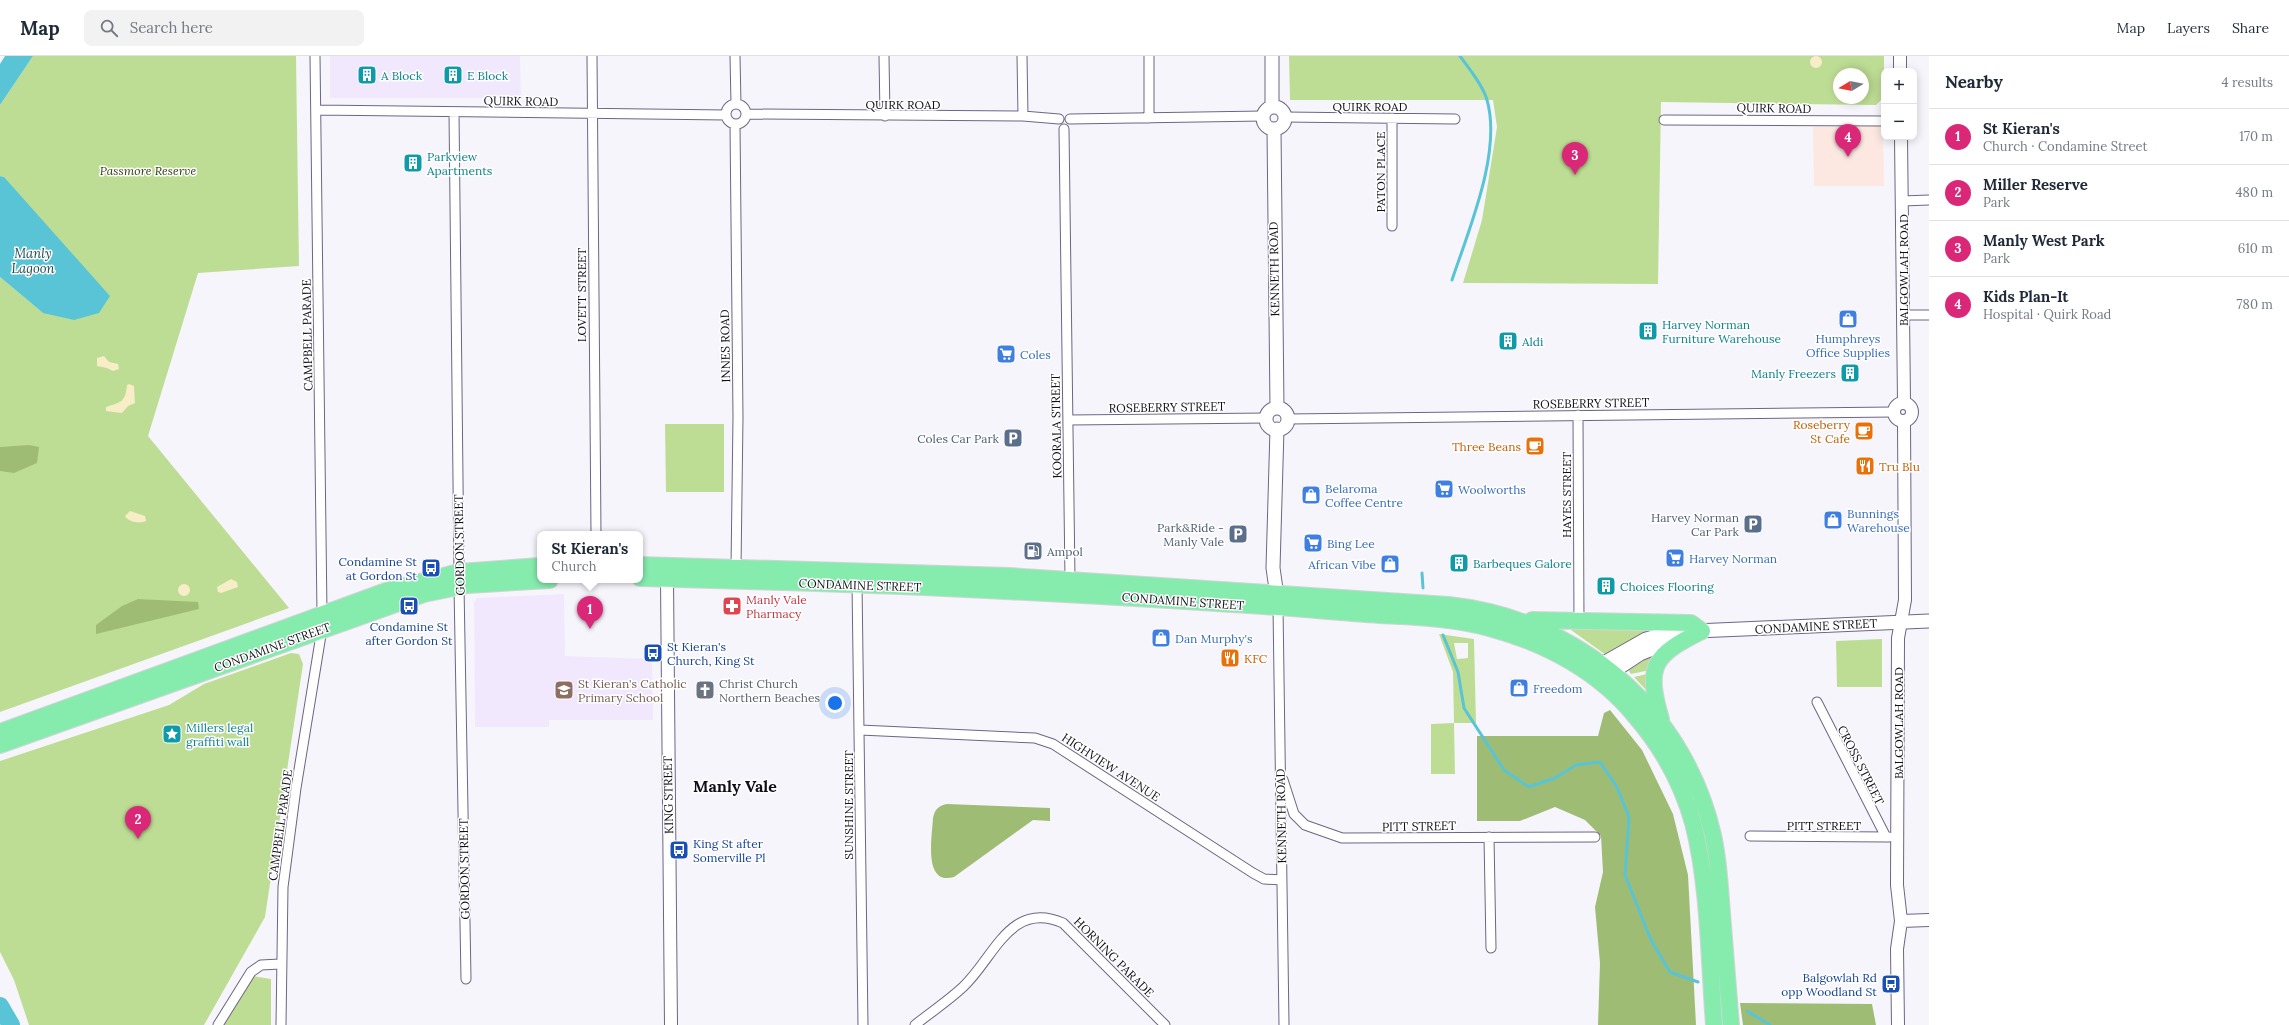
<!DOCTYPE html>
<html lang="en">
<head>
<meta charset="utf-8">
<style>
	body { margin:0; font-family:Lora,serif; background:#f2f2f3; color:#1f2937 }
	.controls { position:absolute; right:12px; top:12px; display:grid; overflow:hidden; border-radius:8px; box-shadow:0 2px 10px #0003 }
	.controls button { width:36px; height:36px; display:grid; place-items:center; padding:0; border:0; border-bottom:1px solid #e0e1e3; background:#fff; color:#1f2937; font:20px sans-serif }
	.compass { position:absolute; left:1833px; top:12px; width:36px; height:36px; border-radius:50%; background:#fff; box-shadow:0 2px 10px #0003; rotate:260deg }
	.you { position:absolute; left:835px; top:647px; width:14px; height:14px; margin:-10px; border:3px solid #fff; border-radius:50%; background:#1a73e8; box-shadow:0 0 0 6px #1a73e833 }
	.badge { display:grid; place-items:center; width:26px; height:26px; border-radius:50%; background:#db2777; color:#fff; font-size:13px; font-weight:700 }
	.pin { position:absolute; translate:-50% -33px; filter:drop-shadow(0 1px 2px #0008) }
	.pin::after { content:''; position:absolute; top:21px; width:14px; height:12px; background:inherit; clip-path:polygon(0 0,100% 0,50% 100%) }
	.popup { position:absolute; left:537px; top:475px; width:106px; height:52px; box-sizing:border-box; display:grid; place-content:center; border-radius:8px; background:#fff; filter:drop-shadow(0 1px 3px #0005); font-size:13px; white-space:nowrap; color:#747a83 }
	.popup b { font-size:15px; color:#1f2937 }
	.popup::after { content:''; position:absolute; left:50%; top:100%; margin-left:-8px; border:8px solid transparent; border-top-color:#fff }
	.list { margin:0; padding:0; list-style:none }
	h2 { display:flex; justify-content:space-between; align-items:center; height:52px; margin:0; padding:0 16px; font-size:17px }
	h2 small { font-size:13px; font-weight:400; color:#747a83 }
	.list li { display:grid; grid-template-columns:26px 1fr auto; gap:12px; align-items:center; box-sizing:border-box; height:56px; padding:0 16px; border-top:1px solid #e0e1e3 }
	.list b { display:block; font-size:15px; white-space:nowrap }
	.list p { margin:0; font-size:13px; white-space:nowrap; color:#747a83 }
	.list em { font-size:13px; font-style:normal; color:#747a83 }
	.icon { flex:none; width:22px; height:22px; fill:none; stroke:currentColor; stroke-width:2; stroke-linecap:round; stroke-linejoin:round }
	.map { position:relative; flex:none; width:1929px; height:969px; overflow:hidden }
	header { display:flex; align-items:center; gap:24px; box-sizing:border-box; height:56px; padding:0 20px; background:#fff; border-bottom:1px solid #e0e1e3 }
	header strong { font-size:19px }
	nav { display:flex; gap:22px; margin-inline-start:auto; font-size:14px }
	.search { width:280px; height:36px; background:#f2f2f3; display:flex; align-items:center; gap:10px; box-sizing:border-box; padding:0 14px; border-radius:8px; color:#747a83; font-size:15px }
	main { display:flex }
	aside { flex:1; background:#fff }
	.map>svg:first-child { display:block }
	.education { fill:#f1e8fd }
	.medical { fill:#fce8e1 }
	.green { fill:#bedd94; fill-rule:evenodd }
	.forest { fill:#9fbc74 }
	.sand { fill:#f7edc7 }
	.water { fill:#58c4d6 }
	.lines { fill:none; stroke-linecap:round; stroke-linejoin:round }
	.stream { stroke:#58c4d6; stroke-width:3 }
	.river { stroke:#58c4d6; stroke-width:18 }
	.minor-casing { stroke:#6d6583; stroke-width:11 }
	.tertiary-casing { stroke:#6d6583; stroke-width:14 }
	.secondary-casing { stroke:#6d6583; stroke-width:15 }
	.trunk-casing { stroke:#d4d4d6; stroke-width:18 }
	.minor { stroke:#fff; stroke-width:9 }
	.tertiary { stroke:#fff; stroke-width:12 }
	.secondary { stroke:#fff; stroke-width:13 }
	.trunk { stroke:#86ecae; stroke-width:16 }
	.labels { text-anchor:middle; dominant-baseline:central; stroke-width:3; stroke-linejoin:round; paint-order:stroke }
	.culture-label { font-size:12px; fill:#0d838f; stroke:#fff; text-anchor:start }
	.street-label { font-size:12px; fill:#110e1a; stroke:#fff }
	.park-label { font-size:12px; font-style:italic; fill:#2d3f09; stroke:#fff }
	.shop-label { font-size:12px; fill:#366cbe; stroke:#fff; text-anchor:start }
	.food-label { font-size:12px; fill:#c56008; stroke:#fff; text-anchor:end }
	.service-label { font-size:12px; fill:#4e5e75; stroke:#fff; text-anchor:end }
	.transit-label { font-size:12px; fill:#164399; stroke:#fff; text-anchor:end }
	.health-label { font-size:12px; fill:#be3a42; stroke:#fff; text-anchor:start }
	.education-label { font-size:12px; fill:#785e54; stroke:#fff; text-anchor:start }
	.worship-label { font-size:12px; fill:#5b616d; stroke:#fff; text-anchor:start }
	.water-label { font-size:13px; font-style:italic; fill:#1a4a52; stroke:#fff }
	.district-label { font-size:16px; font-weight:bold; fill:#110e1a; stroke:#fff }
</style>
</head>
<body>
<header>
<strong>Map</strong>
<div class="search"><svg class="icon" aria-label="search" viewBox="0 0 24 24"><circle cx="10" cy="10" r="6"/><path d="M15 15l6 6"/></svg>Search here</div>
<nav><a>Map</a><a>Layers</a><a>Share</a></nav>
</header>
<main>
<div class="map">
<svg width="1929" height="969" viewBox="0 0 1929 969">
	<rect width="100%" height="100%" fill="#f7f5fc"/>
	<path class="education" d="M330,0H520L521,42H330Z
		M564,538L565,600L652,603L653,664H549V671H475L474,546L477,542Z"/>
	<path class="medical" d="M1883,70L1884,130H1814L1813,71Z"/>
	<path class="green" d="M33,0H296L299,210L198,217L148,380L289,552L0,656V221L43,257L4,121L0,120V49Z
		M1289,0H1884V41L1876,49L1661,46L1658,228L1463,227L1482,164L1497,71L1493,44H1290ZM1839,18H1863V42H1839Z
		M665,368H724V436H666Z
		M1655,571L1654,576L1606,599L1571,574L1574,572Z
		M1439,578L1474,583L1476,667H1454L1455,718H1431V668L1454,667L1453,616ZM1454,587H1468V602L1457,603Z
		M1882,583V631H1837L1836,585Z
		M291,597L299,598L303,608L265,861L204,969H29L14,924L0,896V705L169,649L204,628Z
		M1655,598L1650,614L1631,618L1628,614Z
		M1647,618V635L1634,621Z
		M253,920L271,923V969H224Z"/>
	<path class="forest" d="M29,389L39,391L37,407L14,417L0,415V391Z
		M138,543L198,546L199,553L96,578V569L122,550Z
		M1610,654L1642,694L1673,758L1688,819L1696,969H1598L1600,907L1595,851L1603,816L1601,780L1585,764L1555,751L1520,765H1477V680H1598L1604,657Z
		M947,748L1050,752V765L1033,764L954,821C923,830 932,781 933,762C935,753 938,750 947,748Z
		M1740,947L1872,948L1876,969H1743Z"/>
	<path class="sand" d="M1810 6a6 6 0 1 1 12 0a6 6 0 1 1-12 0Z
		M104,300L109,306L118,308L119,313L113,315L107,312L97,310V302Z
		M129,328L134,330L135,347L128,350L122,357L106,355V351C121,346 125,347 127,329Z
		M130,455L145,460L146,465C140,468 128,466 125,460Z
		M231,523L237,526L238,531L221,537L218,536L217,531Z
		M178 534a6 6 0 1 1 12 0a6 6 0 1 1-12 0Z"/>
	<path class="water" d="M5,0H33L0,49V8Z
		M0,120L4,121L110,240L99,257L74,264L43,257L0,221Z"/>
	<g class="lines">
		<path class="stream" d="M1452,224C1469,173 1502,96 1487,44C1483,29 1469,13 1460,0
			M1422,517L1423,532
			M1443,579L1458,616L1464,652L1504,714L1529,731L1555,722L1576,709L1600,706L1617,731L1629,761L1625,819L1651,884L1670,916L1698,926
			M1747,955L1770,969"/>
		<path class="river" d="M0,950L11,969"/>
		<g class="minor-casing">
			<path id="minor" d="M315,0L322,558
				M592,0L596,478
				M735,0L736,48
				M884,0L885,60
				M1022,0L1023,60
				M1149,0V62
				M726 58a10 10 0 1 1 20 0a10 10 0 1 1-20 0Z
				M316,54L726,59
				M454,56L459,516
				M746,58L1023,60L1059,63
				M1285,61L1455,63
				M1392,62V170
				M1070,63L1263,60
				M1664,64L1884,65
				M735,68L738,361L736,512
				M1064,73L1070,523
				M1902,145L1929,144
				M1903,259H1929
				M1578,359L1579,566
				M1288,363L1894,356
				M1069,364L1267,362
				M857,528L863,969
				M459,530L466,923
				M1278,551L1284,969
				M1817,646L1886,781
				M860,674L1035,682L1053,688L1253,817L1264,823L1282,824
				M1283,724L1294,758L1305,769L1342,782L1595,781
				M1750,780L1889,781
				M1489,781L1491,892
				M218,969L251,916L261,909L280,908
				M281,969L283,831L296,732L322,573
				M915,969C931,956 948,945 963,931C994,902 1010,844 1063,867L1165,969"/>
		</g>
		<g class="tertiary-casing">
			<path id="tertiary" d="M1900,0V15
				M1901,81L1904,346
				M1894 356a9 9 0 1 1 18 0a9 9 0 1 1-18 0Z
				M667,523L671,969
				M1901,865L1929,864
				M1898,969L1897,893L1901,865L1897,829L1898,582L1905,544L1904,365"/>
		</g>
		<g class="secondary-casing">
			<path id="secondary" d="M1272,0V50
				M1263 62a11 11 0 1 1 22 0a11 11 0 1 1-22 0Z
				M1274,73L1277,352
				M1266 363a11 11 0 1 1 22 0a11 11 0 1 1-22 0Z
				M1277,373L1273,512L1278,547
				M1602,608L1646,583L1672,576L1929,565
				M1611,617L1640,598L1681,581"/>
		</g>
		<g class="trunk-casing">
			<path id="trunk" d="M640,509L1010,520L1449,549C1577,563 1684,652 1713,779C1719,805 1720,832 1722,857C1725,895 1728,932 1731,969
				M640,522C687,523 735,525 782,526C927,530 1072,538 1216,547C1270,550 1324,555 1379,559C1417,561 1456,562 1493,573C1547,588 1599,616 1635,660C1661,690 1682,728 1693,767C1709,828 1709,906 1714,969
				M1532,564L1691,567L1702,575C1654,599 1645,609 1661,663
				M0,676L386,535L459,516L540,510
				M0,689L424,538L468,529L550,524"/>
		</g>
		<use href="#minor" class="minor"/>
		<use href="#tertiary" class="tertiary"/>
		<use href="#secondary" class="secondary"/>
		<use href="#trunk" class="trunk"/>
	</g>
	<defs>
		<g id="building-square" transform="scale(1)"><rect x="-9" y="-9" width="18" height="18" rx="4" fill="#0f9aa8" stroke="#fff"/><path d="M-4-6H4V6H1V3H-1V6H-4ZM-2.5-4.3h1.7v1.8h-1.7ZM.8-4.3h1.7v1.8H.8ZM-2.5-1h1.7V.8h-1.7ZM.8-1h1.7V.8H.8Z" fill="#fff"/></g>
		<g id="shop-square" transform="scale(1)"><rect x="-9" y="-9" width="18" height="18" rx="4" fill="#3f7fe0" stroke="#fff"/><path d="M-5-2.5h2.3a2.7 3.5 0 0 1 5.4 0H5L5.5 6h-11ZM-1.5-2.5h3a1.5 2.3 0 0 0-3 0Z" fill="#fff"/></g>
		<g id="supermarket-square" transform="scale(1)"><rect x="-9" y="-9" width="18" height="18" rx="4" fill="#3f7fe0" stroke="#fff"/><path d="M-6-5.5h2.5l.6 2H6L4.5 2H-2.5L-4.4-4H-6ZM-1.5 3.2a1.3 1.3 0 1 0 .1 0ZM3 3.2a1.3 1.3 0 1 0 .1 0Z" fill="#fff"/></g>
		<g id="cafe-square" transform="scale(1)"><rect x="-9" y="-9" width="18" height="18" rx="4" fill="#e8710a" stroke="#fff"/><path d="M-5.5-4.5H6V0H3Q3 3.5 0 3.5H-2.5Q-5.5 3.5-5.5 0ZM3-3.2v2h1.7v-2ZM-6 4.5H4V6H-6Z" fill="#fff"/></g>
		<g id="parking-square" transform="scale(1)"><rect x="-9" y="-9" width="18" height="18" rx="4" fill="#5c6f8a" stroke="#fff"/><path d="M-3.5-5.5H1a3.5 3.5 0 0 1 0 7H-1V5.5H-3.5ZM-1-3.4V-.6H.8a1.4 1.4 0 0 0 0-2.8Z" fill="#fff"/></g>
		<g id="restaurant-square" transform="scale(1)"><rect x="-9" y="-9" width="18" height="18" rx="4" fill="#e8710a" stroke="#fff"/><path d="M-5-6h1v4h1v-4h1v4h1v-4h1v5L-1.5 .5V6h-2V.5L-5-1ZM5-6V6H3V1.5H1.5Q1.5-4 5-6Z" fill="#fff"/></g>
		<g id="fuel-square" transform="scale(1)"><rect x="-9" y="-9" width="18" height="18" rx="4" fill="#5c6f8a" stroke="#fff"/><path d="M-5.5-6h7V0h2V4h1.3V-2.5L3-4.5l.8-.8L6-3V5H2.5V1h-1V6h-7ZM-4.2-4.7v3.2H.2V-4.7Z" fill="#fff"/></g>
		<g id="bus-square" transform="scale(1)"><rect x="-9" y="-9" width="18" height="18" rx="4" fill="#1a4fb4" stroke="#fff"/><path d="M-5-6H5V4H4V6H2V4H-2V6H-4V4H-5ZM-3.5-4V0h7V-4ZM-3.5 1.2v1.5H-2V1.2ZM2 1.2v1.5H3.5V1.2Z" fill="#fff"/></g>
		<g id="pharmacy-square" transform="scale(1)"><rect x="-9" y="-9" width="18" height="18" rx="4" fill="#e0444e" stroke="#fff"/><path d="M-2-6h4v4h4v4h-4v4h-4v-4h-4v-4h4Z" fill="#fff"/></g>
		<g id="school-square" transform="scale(1)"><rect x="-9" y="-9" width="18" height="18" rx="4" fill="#8d6e63" stroke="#fff"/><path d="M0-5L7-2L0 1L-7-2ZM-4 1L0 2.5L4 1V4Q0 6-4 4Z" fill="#fff"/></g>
		<g id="church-square" transform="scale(1)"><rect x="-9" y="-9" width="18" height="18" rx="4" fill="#6b7280" stroke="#fff"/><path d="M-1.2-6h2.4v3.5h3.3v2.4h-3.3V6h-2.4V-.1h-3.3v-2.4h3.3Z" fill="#fff"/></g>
		<g id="sight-square" transform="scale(1)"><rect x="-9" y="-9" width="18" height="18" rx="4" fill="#0f9aa8" stroke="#fff"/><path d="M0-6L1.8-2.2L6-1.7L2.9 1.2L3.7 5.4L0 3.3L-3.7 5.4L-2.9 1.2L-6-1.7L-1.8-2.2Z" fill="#fff"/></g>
	</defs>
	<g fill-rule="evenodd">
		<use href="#building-square" x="367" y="19"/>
		<use href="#building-square" x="453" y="19"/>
		<use href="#building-square" x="413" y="107"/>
		<use href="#shop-square" x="1848" y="263"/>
		<use href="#building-square" x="1648" y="275"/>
		<use href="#building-square" x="1508" y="285"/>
		<use href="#supermarket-square" x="1006" y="298"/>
		<use href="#building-square" x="1850" y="317"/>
		<use href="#cafe-square" x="1864" y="375"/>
		<use href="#parking-square" x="1013" y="382"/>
		<use href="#cafe-square" x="1535" y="390"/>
		<use href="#restaurant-square" x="1865" y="410"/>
		<use href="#supermarket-square" x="1444" y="433"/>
		<use href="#shop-square" x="1311" y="439"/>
		<use href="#shop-square" x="1833" y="464"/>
		<use href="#parking-square" x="1753" y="468"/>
		<use href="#parking-square" x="1238" y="478"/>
		<use href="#supermarket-square" x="1313" y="487"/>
		<use href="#fuel-square" x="1033" y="495"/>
		<use href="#supermarket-square" x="1675" y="502"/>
		<use href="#building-square" x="1459" y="507"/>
		<use href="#shop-square" x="1390" y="508"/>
		<use href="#bus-square" x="431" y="512"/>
		<use href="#building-square" x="1606" y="530"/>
		<use href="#bus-square" x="409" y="550"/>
		<use href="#pharmacy-square" x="732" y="550"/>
		<use href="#shop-square" x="1161" y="582"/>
		<use href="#bus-square" x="653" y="597"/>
		<use href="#restaurant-square" x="1230" y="602"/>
		<use href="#shop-square" x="1519" y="632"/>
		<use href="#school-square" x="564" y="634"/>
		<use href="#church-square" x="705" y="634"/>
		<use href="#sight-square" x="172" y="678"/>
		<use href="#bus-square" x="679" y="794"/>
		<use href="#bus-square" x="1891" y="928"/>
	</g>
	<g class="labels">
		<g class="culture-label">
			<text x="381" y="19">A Block</text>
			<text x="467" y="19">E Block</text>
			<text x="427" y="100">Parkview<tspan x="427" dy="14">Apartments</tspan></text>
			<text x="1662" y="268">Harvey Norman<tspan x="1662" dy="14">Furniture Warehouse</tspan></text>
			<text x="1522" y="285">Aldi</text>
			<text x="1836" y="317" text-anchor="end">Manly Freezers</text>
			<text x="1473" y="507">Barbeques Galore</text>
			<text x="1620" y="530">Choices Flooring</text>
			<text x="186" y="671">Millers legal<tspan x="186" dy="14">graffiti wall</tspan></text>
		</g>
		<g class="street-label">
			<text transform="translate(521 45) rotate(1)">QUIRK ROAD</text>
			<text x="903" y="48">QUIRK ROAD</text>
			<text x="1370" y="50">QUIRK ROAD</text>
			<text transform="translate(1774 52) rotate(1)">QUIRK ROAD</text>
			<text transform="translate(1380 116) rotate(-90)">PATON PLACE</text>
			<text transform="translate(1274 213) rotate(-91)">KENNETH ROAD</text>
			<text transform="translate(1903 214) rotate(-90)">BALGOWLAH ROAD</text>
			<text transform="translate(581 239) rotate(-90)">LOVETT STREET</text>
			<text transform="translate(307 279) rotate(-91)">CAMPBELL PARADE</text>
			<text transform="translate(725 290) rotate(-91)">INNES ROAD</text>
			<text transform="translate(1591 347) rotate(-1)">ROSEBERRY STREET</text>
			<text transform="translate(1167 351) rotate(-1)">ROSEBERRY STREET</text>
			<text transform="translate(1056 370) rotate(-91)">KOORALA STREET</text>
			<text transform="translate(1566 439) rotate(-90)">HAYES STREET</text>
			<text transform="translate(459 489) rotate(-91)">GORDON STREET</text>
			<text transform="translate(860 529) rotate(2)">CONDAMINE STREET</text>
			<text transform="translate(1183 545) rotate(4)">CONDAMINE STREET</text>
			<text transform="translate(1816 570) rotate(-3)">CONDAMINE STREET</text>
			<text transform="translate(272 591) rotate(-20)">CONDAMINE STREET</text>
			<text transform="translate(1898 667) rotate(-90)">BALGOWLAH ROAD</text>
			<text transform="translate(1861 709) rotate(63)">CROSS STREET</text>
			<text transform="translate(1111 711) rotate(33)">HIGHVIEW AVENUE</text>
			<text transform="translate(668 739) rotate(-91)">KING STREET</text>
			<text transform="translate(848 749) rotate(-90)">SUNSHINE STREET</text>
			<text transform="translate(1281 760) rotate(-91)">KENNETH ROAD</text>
			<text transform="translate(280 769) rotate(-82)">CAMPBELL PARADE</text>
			<text x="1824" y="769">PITT STREET</text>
			<text transform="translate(1419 770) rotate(-1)">PITT STREET</text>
			<text transform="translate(464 813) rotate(-91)">GORDON STREET</text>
			<text transform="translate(1114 901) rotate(45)">HORNING PARADE</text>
		</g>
		<g class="park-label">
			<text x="148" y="114">Passmore Reserve</text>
		</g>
		<g class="shop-label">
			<text x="1848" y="282" text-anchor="middle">Humphreys<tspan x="1848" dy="14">Office Supplies</tspan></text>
			<text x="1020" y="298">Coles</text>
			<text x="1325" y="432">Belaroma<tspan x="1325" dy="14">Coffee Centre</tspan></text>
			<text x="1458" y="433">Woolworths</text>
			<text x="1847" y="457">Bunnings<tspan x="1847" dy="14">Warehouse</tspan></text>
			<text x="1327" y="487">Bing Lee</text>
			<text x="1689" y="502">Harvey Norman</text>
			<text x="1376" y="508" text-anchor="end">African Vibe</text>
			<text x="1175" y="582">Dan Murphy's</text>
			<text x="1533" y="632">Freedom</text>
		</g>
		<g class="food-label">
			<text x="1850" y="368">Roseberry<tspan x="1850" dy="14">St Cafe</tspan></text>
			<text x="1521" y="390">Three Beans</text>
			<text x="1879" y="410" text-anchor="start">Tru Blu</text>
			<text x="1244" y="602" text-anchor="start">KFC</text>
		</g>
		<g class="service-label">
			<text x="999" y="382">Coles Car Park</text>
			<text x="1739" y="461">Harvey Norman<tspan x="1739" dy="14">Car Park</tspan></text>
			<text x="1224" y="471">Park&amp;Ride -<tspan x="1224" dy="14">Manly Vale</tspan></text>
			<text x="1047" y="495" text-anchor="start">Ampol</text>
		</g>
		<g class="transit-label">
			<text x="417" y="505">Condamine St<tspan x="417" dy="14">at Gordon St</tspan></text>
			<text x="409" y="570" text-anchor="middle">Condamine St<tspan x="409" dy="14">after Gordon St</tspan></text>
			<text x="667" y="590" text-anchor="start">St Kieran's<tspan x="667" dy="14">Church, King St</tspan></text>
			<text x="693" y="787" text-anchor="start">King St after<tspan x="693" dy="14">Somerville Pl</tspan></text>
			<text x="1877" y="921">Balgowlah Rd<tspan x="1877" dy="14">opp Woodland St</tspan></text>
		</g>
		<g class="health-label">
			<text x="746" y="543">Manly Vale<tspan x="746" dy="14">Pharmacy</tspan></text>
		</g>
		<g class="education-label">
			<text x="578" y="627">St Kieran's Catholic<tspan x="578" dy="14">Primary School</tspan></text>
		</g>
		<g class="worship-label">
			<text x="719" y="627">Christ Church<tspan x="719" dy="14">Northern Beaches</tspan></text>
		</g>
		<g class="water-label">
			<text x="33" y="197">Manly<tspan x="33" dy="15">Lagoon</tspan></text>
		</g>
		<g class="district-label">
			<text x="735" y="730">Manly Vale</text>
		</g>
	</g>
</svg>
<div class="controls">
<button>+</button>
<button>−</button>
</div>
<svg class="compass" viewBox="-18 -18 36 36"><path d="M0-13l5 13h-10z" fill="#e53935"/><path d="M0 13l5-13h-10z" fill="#747a83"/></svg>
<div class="you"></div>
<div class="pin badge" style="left:590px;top:573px">1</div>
<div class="popup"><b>St Kieran's</b>Church</div>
<div class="pin badge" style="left:138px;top:783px">2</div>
<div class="pin badge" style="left:1575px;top:119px">3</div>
<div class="pin badge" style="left:1848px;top:101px">4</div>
</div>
<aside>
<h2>Nearby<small>4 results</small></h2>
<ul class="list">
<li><span class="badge">1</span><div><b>St Kieran's</b><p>Church · Condamine Street</p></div><em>170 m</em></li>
<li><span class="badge">2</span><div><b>Miller Reserve</b><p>Park</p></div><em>480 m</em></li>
<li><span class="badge">3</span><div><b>Manly West Park</b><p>Park</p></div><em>610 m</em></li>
<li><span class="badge">4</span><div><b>Kids Plan-It</b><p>Hospital · Quirk Road</p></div><em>780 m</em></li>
</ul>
</aside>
</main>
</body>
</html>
